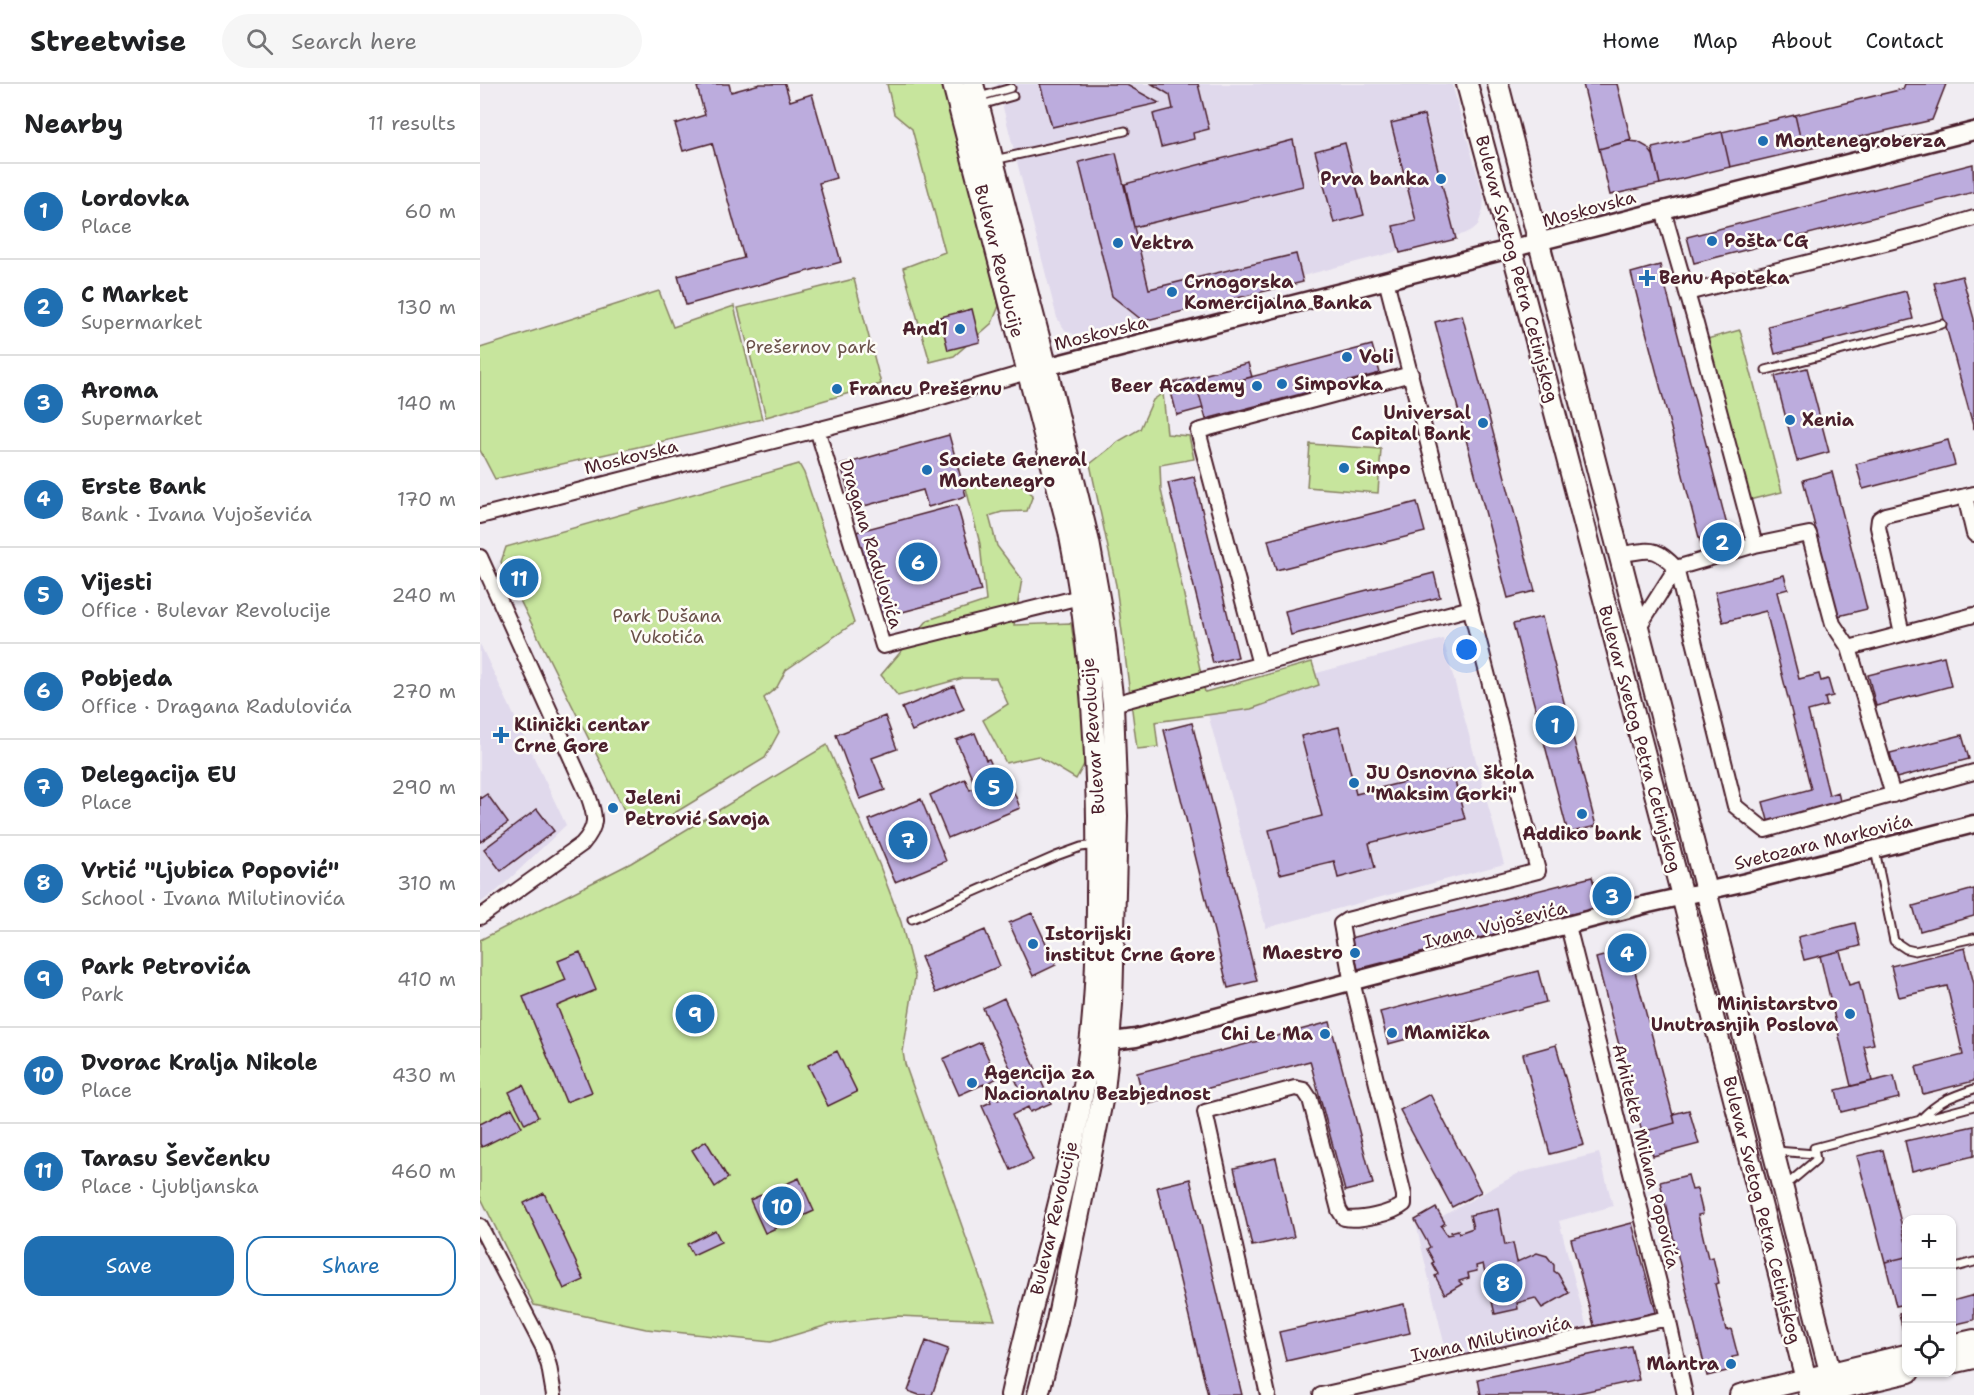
<!DOCTYPE html>
<html lang="en">
<head>
<meta charset="utf-8">
<style>
	body { margin:0; font-family:"Shantell Sans",sans-serif; background:#f6f6f6; color:#202124 }
	.controls { position:absolute; right:18px; bottom:18px; display:grid; overflow:hidden; border-radius:12px; box-shadow:0 2px 4px #0004 }
	.controls button { width:54px; height:54px; display:grid; place-items:center; padding:0; border:0; border-bottom:2px solid #e0e0e0; background:#fff; color:#202124; font:30px sans-serif }
	.you { position:absolute; left:987px; top:566px; width:21px; height:21px; margin:-15px; border:4px solid #fff; border-radius:50%; background:#1a73e8; box-shadow:0 0 0 9px #1a73e833 }
	.badge { display:grid; place-items:center; width:39px; height:39px; border-radius:50%; background:#1f6fb2; color:#fff; font-size:20px; font-weight:700 }
	.pin { position:absolute; translate:-50% -50%; border:3px solid #fff; box-shadow:0 2px 6px #0006 }
	.list { margin:0; padding:0; list-style:none }
	h2 { display:flex; justify-content:space-between; align-items:center; height:78px; margin:0; padding:0 24px; font-size:26px }
	h2 small { font-size:20px; font-weight:400; color:#757577 }
	.list li { display:grid; grid-template-columns:39px 1fr auto; gap:18px; align-items:center; box-sizing:border-box; height:96px; padding:0 24px; border-top:2px solid #e0e0e0 }
	.list b { display:block; font-size:22px; white-space:nowrap }
	.list p { margin:0; font-size:20px; white-space:nowrap; color:#757577 }
	.list em { font-size:20px; font-style:normal; color:#757577 }
	.actions { display:flex; gap:12px; padding:18px 24px }
	.actions a { flex:1; padding:14px 0; border:2px solid #1f6fb2; border-radius:18px; text-align:center; font-size:21px; color:#1f6fb2 }
	.actions .main { background:#1f6fb2; color:#fff }
	.icon { flex:none; width:33px; height:33px; fill:none; stroke:currentColor; stroke-width:2; stroke-linecap:round; stroke-linejoin:round }
	.map { position:relative; flex:none; width:1494px; height:1311px; overflow:hidden }
	header { display:flex; align-items:center; gap:36px; box-sizing:border-box; height:84px; padding:0 30px; background:#fff; border-bottom:2px solid #e0e0e0 }
	header strong { font-size:28px }
	nav { display:flex; gap:33px; margin-inline-start:auto; font-size:21px }
	.search { width:420px; height:54px; background:#f6f6f6; display:flex; align-items:center; gap:15px; box-sizing:border-box; padding:0 21px; border-radius:33px; color:#757577; font-size:22px }
	main { display:flex }
	aside { flex:1; background:#fff }
	.map>svg:first-child { display:block }
	.built { fill:#e0d9ec }
	.green { fill:#c7e59d; stroke:#888264; stroke-width:1.5 }
	.building { fill:#bcacdd; stroke:#4a1f2b; stroke-width:1.5 }
	.lines { fill:none; stroke-linecap:round; stroke-linejoin:round }
	.service-casing { stroke:#4a1f2b; stroke-width:11 }
	.minor-casing { stroke:#4a1f2b; stroke-width:18 }
	.tertiary-casing { stroke:#4a1f2b; stroke-width:21 }
	.secondary-casing { stroke:#4a1f2b; stroke-width:24 }
	.service { stroke:#fdfcf7; stroke-width:7 }
	.minor { stroke:#fdfcf7; stroke-width:14 }
	.tertiary { stroke:#fdfcf7; stroke-width:16 }
	.secondary { stroke:#fdfcf7; stroke-width:20 }
	.poi-dot { fill:#1f6fb2; stroke:#fdfcf7; stroke-width:2 }
	.labels { text-anchor:middle; dominant-baseline:central; stroke-width:5; stroke-linejoin:round; paint-order:stroke }
	.poi-label { font-size:18px; font-weight:bold; fill:#4a1f2b; stroke:#fdfcf7; text-anchor:start }
	.street-label { font-size:18px; fill:#4a1f2b; stroke:#fdfcf7 }
	.park-label { font-size:18px; fill:#695048; stroke:#fdfcf7 }
</style>
</head>
<body>
<header>
<strong>Streetwise</strong>
<div class="search"><svg class="icon" aria-label="search" viewBox="0 0 24 24"><circle cx="10" cy="10" r="6"/><path d="M15 15l6 6"/></svg>Search here</div>
<nav><a>Home</a><a>Map</a><a>About</a><a>Contact</a></nav>
</header>
<main>
<aside>
<h2>Nearby<small>11 results</small></h2>
<ul class="list">
<li><span class="badge">1</span><div><b>Lordovka</b><p>Place</p></div><em>60 m</em></li>
<li><span class="badge">2</span><div><b>C Market</b><p>Supermarket</p></div><em>130 m</em></li>
<li><span class="badge">3</span><div><b>Aroma</b><p>Supermarket</p></div><em>140 m</em></li>
<li><span class="badge">4</span><div><b>Erste Bank</b><p>Bank · Ivana Vujoševića</p></div><em>170 m</em></li>
<li><span class="badge">5</span><div><b>Vijesti</b><p>Office · Bulevar Revolucije</p></div><em>240 m</em></li>
<li><span class="badge">6</span><div><b>Pobjeda</b><p>Office · Dragana Radulovića</p></div><em>270 m</em></li>
<li><span class="badge">7</span><div><b>Delegacija EU</b><p>Place</p></div><em>290 m</em></li>
<li><span class="badge">8</span><div><b>Vrtić &quot;Ljubica Popović&quot;</b><p>School · Ivana Milutinovića</p></div><em>310 m</em></li>
<li><span class="badge">9</span><div><b>Park Petrovića</b><p>Park</p></div><em>410 m</em></li>
<li><span class="badge">10</span><div><b>Dvorac Kralja Nikole</b><p>Place</p></div><em>430 m</em></li>
<li><span class="badge">11</span><div><b>Tarasu Ševčenku</b><p>Place · Ljubljanska</p></div><em>460 m</em></li>
</ul>
<div class="actions"><a class="main">Save</a><a>Share</a></div>
</aside>
<div class="map">
<svg width="1494" height="1311" viewBox="0 0 1494 1311">
	<rect width="100%" height="100%" fill="#f0ecf2"/>
	<filter id="ink" filterUnits="userSpaceOnUse"><feTurbulence type="fractalNoise" baseFrequency=".0167" numOctaves="2"/><feDisplacementMap in="SourceGraphic" scale="12" xChannelSelector="R" yChannelSelector="G"/><feConvolveMatrix kernelMatrix="1 2 1 2 8 2 1 2 1" color-interpolation-filters="sRGB"/></filter>
	<g filter="url(#ink)">
		<path class="built" d="M517,0H972L1004,114L1003,126L998,141L992,146L984,150L595,251L585,246L577,234Z
			M963,555L1024,780L786,844L725,619Z
			M0,560L86,741L18,806L0,819Z
			M1119,1069L1133,1122L1079,1137L1107,1244L968,1276L935,1136L956,1124L961,1133L1039,1089Z"/>
		<path class="green" d="M407,0H464L519,222L512,239L474,272L450,278L423,184L465,168L432,45L414,30Z
			M374,195L401,300L286,333L258,224Z
			M179,207L193,243L254,222L282,335L15,395L0,366V264Z
			M1260,246L1302,408L1269,416L1227,255Z
			M683,309L687,350L709,352L714,375L680,381L681,406L725,608L832,578L839,601L771,625L675,638L678,663L657,665L636,501L610,380L639,357L660,345L673,316Z
			M830,360L901,365L898,409L827,403Z
			M319,380L324,389L374,539L306,586L297,603L284,614L299,648L285,674L170,744L144,726L21,478L26,463Z
			M484,396L537,397L553,411L547,427L522,428L509,432L517,462L542,495L534,541L591,539L601,607L607,675L596,695L558,672L526,679L503,636L528,620L516,594H483L418,612L401,591L448,536L506,517L500,460Z
			M347,661L399,780L421,838L435,893L423,968L425,980L515,1236L417,1232L351,1240L291,1258L166,1245L54,1221L0,1112V856L151,779Z"/>
		<path class="building" d="M227,0H249L251,8L280,0H305L310,17L332,10L356,94L339,99L361,178L206,221L198,192L264,174L232,59L203,67L195,40L225,31L217,3Z
			M560,0H645L679,19L572,43Z
			M672,0H718L729,45L713,49L714,55L681,63L673,30L693,25L690,11Z
			M1103,0H1137L1151,56L1119,65Z
			M1425,0H1466L1452,36L1323,66L1315,31L1423,5Z
			M944,31L976,155L920,169L913,142L936,137L911,39Z
			M1315,31L1323,66L1250,83L1242,48Z
			M1242,48L1250,83L1180,100L1172,64Z
			M813,56L823,102L654,143L645,100Z
			M1149,57L1158,58L1167,63L1173,71L1180,100L1130,111L1119,65Z
			M865,59L884,131L854,139L835,67Z
			M636,69L669,205L816,170L823,198L663,237L632,212L599,78Z
			M1493,80L1494,108L1214,179L1207,153Z
			M1180,181L1252,461L1223,469L1151,189Z
			M1482,192L1494,235V345L1454,199Z
			M1426,207L1433,235L1295,270L1288,242Z
			M492,225L500,258L468,266L460,233Z
			M982,231L1055,507L1028,514L955,238Z
			M892,261L900,289L726,335L718,307Z
			M768,279L772,293L718,307L723,324L697,331L689,300Z
			M1327,284L1349,368L1317,377L1295,292Z
			M469,351L486,412L448,423L443,406L373,425L361,381Z
			M1468,356L1475,381L1383,405L1376,380Z
			M1352,388L1387,525L1358,532L1323,396Z
			M714,393L758,573L733,579L688,399Z
			M937,418L945,448L796,486L788,456Z
			M477,421L501,507L400,534L376,448Z
			M954,489L960,513L811,551L805,527Z
			M1304,491L1308,505L1297,508L1319,595L1339,590L1341,597L1348,595L1353,612L1345,614L1347,622L1328,627L1349,711L1358,708L1361,722L1289,740L1283,718L1331,705L1286,527L1243,538L1235,508Z
			M1062,533L1116,742L1088,749L1033,540Z
			M1464,572L1471,602L1396,622L1388,591Z
			M474,602L484,625L432,647L422,624Z
			M405,632L417,665L392,674L405,706L380,715L356,651Z
			M712,639L777,897L748,904L684,646Z
			M859,643L876,710L972,686L985,735L889,759L895,784L858,794L854,777L800,790L789,746L842,732L821,652Z
			M495,649L506,676L509,675L515,688L508,691L511,697L527,690L540,724L468,754L450,711L485,695L490,706L502,700L499,694L493,696L476,656Z
			M495,649L506,676L509,675L515,688L508,691L511,697L527,690L540,724L468,754L450,711L485,695L490,706L502,700L499,694L493,696L476,656Z
			M1482,651L1489,675L1416,694L1410,669Z
			M7,710L28,739L0,758V713L1,714Z
			M441,715L466,777L415,798L389,736Z
			M57,725L74,747L21,787L4,765Z
			M1112,793L1120,823L878,885L870,854Z
			M1494,805V832L1440,847L1433,822Z
			M552,829L576,881L553,892L529,839Z
			M1375,839L1380,862L1324,876L1318,853Z
			M505,846L520,882L456,909L441,873Z
			M1485,864L1494,900V997L1443,1010L1436,983L1483,971L1467,902L1419,913L1411,882Z
			M1149,865L1195,1039L1162,1048L1116,874Z
			M1360,867L1369,901L1379,898L1394,960L1384,962L1392,997L1371,1002L1340,872Z
			M100,868L116,906L77,922L112,1008L86,1018L43,913L86,896L78,877Z
			M1058,887L1066,918L908,960L900,928Z
			M524,914L571,1019L550,1028L548,1023L532,1031L553,1076L531,1086L502,1022L511,1018L504,1000L479,1011L463,975L501,958L517,994L510,998L518,1015L524,1012L525,1015L541,1008L503,924Z
			M850,938L893,1100L865,1107L830,977L665,1021L657,989Z
			M1076,961L1104,1061L1070,1070L1043,970Z
			M357,967L377,1008L348,1022L328,981Z
			M1414,992L1419,1014L1361,1028L1356,1006Z
			M43,1001L58,1033L45,1040L29,1008Z
			M950,1010L1001,1108L972,1123L920,1026Z
			M32,1024L42,1043L2,1063L0,1060V1040Z
			M1209,1026L1219,1060L1173,1072L1166,1047L1195,1039L1193,1030Z
			M1494,1042V1072L1432,1087L1425,1057Z
			M226,1057L248,1094L235,1103L212,1066Z
			M1403,1066L1426,1159V1173L1405,1178L1377,1072Z
			M796,1074L814,1153L772,1162L754,1084Z
			M1208,1091L1212,1106L1217,1105L1223,1130L1218,1131L1228,1174L1233,1173L1239,1199L1235,1200L1246,1246L1251,1245L1258,1272L1252,1273L1255,1285L1227,1292L1180,1098Z
			M319,1094L334,1127L285,1149L270,1116Z
			M710,1095L762,1311H728L677,1103Z
			M64,1109L104,1196L84,1205L44,1119Z
			M956,1124L965,1139L961,1142L967,1151L972,1150L971,1148L978,1146L979,1149L993,1144L990,1131L1018,1125L1025,1161L1033,1159L1037,1178L1057,1169L1067,1172L1074,1181V1187L1078,1190L1089,1209L1062,1224L1055,1214L1037,1219L1038,1225L1015,1230L1003,1180L996,1182L997,1187L988,1189L989,1194L979,1197L982,1200L965,1210L955,1192L958,1190L952,1179L954,1178L947,1165L950,1163L935,1136Z
			M1152,1139L1176,1228L1115,1245L1091,1155Z
			M235,1146L241,1158L213,1171L207,1160Z
			M1426,1173V1220L1416,1222L1405,1178Z
			M1494,1211V1236L1472,1241V1217Z
			M924,1220L930,1249L806,1277L799,1248Z
			M1426,1227V1251L1424,1252L1419,1229Z
			M446,1257L468,1265L452,1311H439L428,1307Z
			M1151,1262L1159,1296L1089,1311H1001L998,1295Z"/>
		<g class="lines">
			<g class="service-casing">
				<path id="service" d="M499,13L531,4
					M501,21L533,12
					M514,76L645,47
					M1286,286L1462,240
					M1395,766L1414,857L1426,865L1435,867L1494,854
					M432,835L576,772L601,763L616,761
					M1440,1036C1458,1017 1470,1013 1494,1005
					M1296,1067L1335,1070
					M1304,1103L1336,1076L1334,1064L1494,1022
					M1472,1184L1494,1178"/>
			</g>
			<g class="minor-casing">
				<path id="minor" d="M1183,126L1216,240L1275,461
					M1207,209L1441,150L1494,134
					M337,345L403,562L600,513
					M1485,412L1494,450
					M0,432L434,321L547,288
					M1140,470C1171,467 1173,460 1196,484L1255,722L1285,746L1494,688
					M0,473L108,711C116,733 118,742 102,760L0,833
					M1196,484L1275,461L1329,450L1353,540L1369,564L1413,711
					M1158,544L1196,484
					M1422,550L1398,443L1399,435L1405,431L1494,410
					M1369,564L1494,531
					M780,581L718,347L931,290
					M633,620L991,524
					M1088,842L1188,1234L1205,1311
					M0,1142L63,1263L69,1282L74,1311
					M788,1311L725,1028L815,1004L824,1006L830,1015L859,1126L864,1134C879,1137 912,1130 924,1120V1111L870,889L861,840L867,836L1058,787L906,196
					M841,1311L1188,1234"/>
			</g>
			<g class="tertiary-casing">
				<path id="tertiary" d="M554,286L1494,47
					M616,959L656,954L1168,820L1266,798L1494,740"/>
			</g>
			<g class="secondary-casing">
				<path id="secondary" d="M473,0L589,447C613,568 619,690 617,812C617,876 615,940 604,1002C586,1106 554,1208 531,1311
					M493,0L559,253L609,458L623,536L633,620L637,732L632,920L629,959L624,1007L577,1237L558,1311
					M987,0L1043,207L1202,812L1330,1311
					M1018,0L1356,1311
					M1472,1261L1494,1256
					M1472,1279L1494,1274
					M1344,1308L1429,1288
					M1260,1311L1426,1271"/>
			</g>
			<use href="#service" class="service"/>
			<use href="#minor" class="minor"/>
			<use href="#tertiary" class="tertiary"/>
			<use href="#secondary" class="secondary"/>
		</g>
	</g>
	<g class="poi-dot">
		<circle cx="1283" cy="57" r="6"/>
		<circle cx="961" cy="95" r="6"/>
		<circle cx="1232" cy="157" r="6"/>
		<circle cx="638" cy="159" r="6"/>
		<path d="M1164 185h6v6h6v6h-6v6h-6v-6h-6v-6h6z"/>
		<circle cx="692" cy="208" r="6"/>
		<circle cx="480" cy="245" r="6"/>
		<circle cx="867" cy="273" r="6"/>
		<circle cx="802" cy="300" r="6"/>
		<circle cx="777" cy="302" r="6"/>
		<circle cx="357" cy="305" r="6"/>
		<circle cx="1310" cy="336" r="6"/>
		<circle cx="1003" cy="339" r="6"/>
		<circle cx="864" cy="384" r="6"/>
		<circle cx="447" cy="386" r="6"/>
		<path d="M18 642h6v6h6v6h-6v6h-6v-6h-6v-6h6z"/>
		<circle cx="874" cy="699" r="6"/>
		<circle cx="133" cy="724" r="6"/>
		<circle cx="1102" cy="730" r="6"/>
		<circle cx="553" cy="860" r="6"/>
		<circle cx="875" cy="869" r="6"/>
		<circle cx="1370" cy="930" r="6"/>
		<circle cx="912" cy="949" r="6"/>
		<circle cx="845" cy="950" r="6"/>
		<circle cx="492" cy="999" r="6"/>
		<circle cx="1251" cy="1280" r="6"/>
	</g>
	<g class="labels">
		<g class="poi-label">
			<text x="1295" y="57">Montenegroberza</text>
			<text x="949" y="95" text-anchor="end">Prva banka</text>
			<text x="1244" y="157">Pošta CG</text>
			<text x="650" y="159">Vektra</text>
			<text x="1179" y="194">Benu Apoteka</text>
			<text x="704" y="198">Crnogorska<tspan x="704" dy="21">Komercijalna Banka</tspan></text>
			<text x="468" y="245" text-anchor="end">And1</text>
			<text x="879" y="273">Voli</text>
			<text x="814" y="300">Simpovka</text>
			<text x="765" y="302" text-anchor="end">Beer Academy</text>
			<text x="369" y="305">Francu Prešernu</text>
			<text x="991" y="329" text-anchor="end">Universal<tspan x="991" dy="21">Capital Bank</tspan></text>
			<text x="1322" y="336">Xenia</text>
			<text x="459" y="376">Societe General<tspan x="459" dy="21">Montenegro</tspan></text>
			<text x="876" y="384">Simpo</text>
			<text x="34" y="641">Klinički centar<tspan x="34" dy="21">Crne Gore</tspan></text>
			<text x="886" y="689">JU Osnovna škola<tspan x="886" dy="21">"Maksim Gorki"</tspan></text>
			<text x="145" y="714">Jeleni<tspan x="145" dy="21">Petrović Savoja</tspan></text>
			<text x="1102" y="750" text-anchor="middle">Addiko bank</text>
			<text x="565" y="850">Istorijski<tspan x="565" dy="21">institut Crne Gore</tspan></text>
			<text x="863" y="869" text-anchor="end">Maestro</text>
			<text x="1358" y="920" text-anchor="end">Ministarstvo<tspan x="1358" dy="21">Unutrasnjih Poslova</tspan></text>
			<text x="924" y="949">Mamička</text>
			<text x="833" y="950" text-anchor="end">Chi Le Ma</text>
			<text x="504" y="989">Agencija za<tspan x="504" dy="21">Nacionalnu Bezbjednost</tspan></text>
			<text x="1239" y="1280" text-anchor="end">Mantra</text>
		</g>
		<g class="street-label">
			<text transform="translate(1109 125) rotate(-15)">Moskovska</text>
			<text transform="translate(519 177) rotate(76)">Bulevar Revolucije</text>
			<text transform="translate(1037 185) rotate(75)">Bulevar Svetog Petra Cetinjskog</text>
			<text transform="translate(621 249) rotate(-14)">Moskovska</text>
			<text transform="translate(151 373) rotate(-14)">Moskovska</text>
			<text transform="translate(391 460) rotate(73)">Dragana Radulovića</text>
			<text transform="translate(613 652) rotate(-94)">Bulevar Revolucije</text>
			<text transform="translate(1160 655) rotate(75)">Bulevar Svetog Petra Cetinjskog</text>
			<text transform="translate(1343 758) rotate(-14)">Svetozara Markovića</text>
			<text transform="translate(1015 841) rotate(-14)">Ivana Vujoševića</text>
			<text transform="translate(1166 1072) rotate(76)">Arhitekte Milana Popovića</text>
			<text transform="translate(1282 1126) rotate(76)">Bulevar Svetog Petra Cetinjskog</text>
			<text transform="translate(574 1134) rotate(-77)">Bulevar Revolucije</text>
			<text transform="translate(1011 1255) rotate(-12)">Ivana Milutinovića</text>
		</g>
		<g class="park-label">
			<text x="331" y="263">Prešernov park</text>
			<text x="187" y="532">Park Dušana<tspan x="187" dy="21">Vukotića</tspan></text>
		</g>
	</g>
</svg>
<div class="controls">
<button>+</button>
<button>−</button>
<button><svg class="icon" aria-label="locate" viewBox="0 0 24 24"><circle cx="12" cy="12" r="6"/><path d="M12 2v4M12 18v4M2 12h4M18 12h4"/></svg></button>
</div>
<div class="you"></div>
<div class="pin badge" style="left:1075px;top:641px">1</div>
<div class="pin badge" style="left:1242px;top:458px">2</div>
<div class="pin badge" style="left:1132px;top:812px">3</div>
<div class="pin badge" style="left:1147px;top:869px">4</div>
<div class="pin badge" style="left:514px;top:703px">5</div>
<div class="pin badge" style="left:438px;top:478px">6</div>
<div class="pin badge" style="left:428px;top:756px">7</div>
<div class="pin badge" style="left:1023px;top:1199px">8</div>
<div class="pin badge" style="left:215px;top:930px">9</div>
<div class="pin badge" style="left:302px;top:1122px">10</div>
<div class="pin badge" style="left:39px;top:494px">11</div>
</div>
</main>
</body>
</html>
